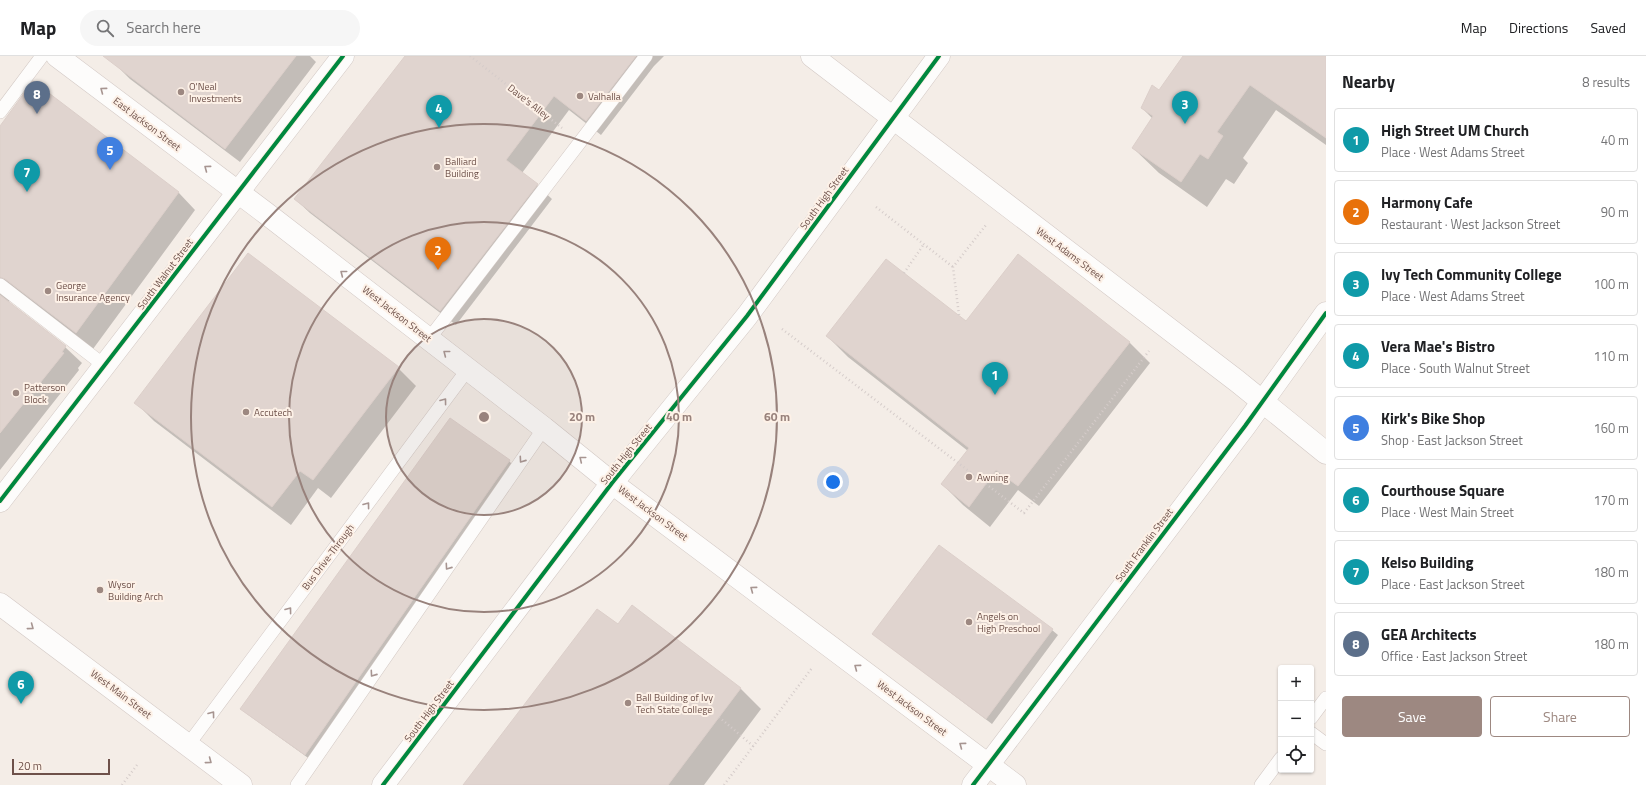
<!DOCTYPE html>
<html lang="en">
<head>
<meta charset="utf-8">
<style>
	body { margin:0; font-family:"Titillium Web",sans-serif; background:#f6f6f6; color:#202124 }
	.controls { position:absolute; right:12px; bottom:12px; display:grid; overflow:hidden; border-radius:4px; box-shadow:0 1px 3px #0004 }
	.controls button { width:36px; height:36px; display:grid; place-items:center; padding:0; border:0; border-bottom:1px solid #e0e0e0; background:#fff; color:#202124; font:20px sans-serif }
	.scale { position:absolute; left:12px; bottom:10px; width:98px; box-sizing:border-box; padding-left:4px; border:2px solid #6e514a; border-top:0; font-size:11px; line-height:14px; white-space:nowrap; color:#6e514a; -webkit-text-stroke:3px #fdf1e7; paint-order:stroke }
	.you { position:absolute; left:833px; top:426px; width:14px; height:14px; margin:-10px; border:3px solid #fff; border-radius:50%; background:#1a73e8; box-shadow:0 0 0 6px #1a73e833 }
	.badge { display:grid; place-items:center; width:26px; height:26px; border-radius:50%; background:#9d8881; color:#fff; font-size:13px; font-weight:700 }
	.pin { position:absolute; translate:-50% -33px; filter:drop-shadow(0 1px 2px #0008) }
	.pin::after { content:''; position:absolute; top:21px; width:14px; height:12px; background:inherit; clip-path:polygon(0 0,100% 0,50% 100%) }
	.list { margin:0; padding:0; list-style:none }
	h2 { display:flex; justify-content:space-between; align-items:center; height:52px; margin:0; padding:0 16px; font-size:17px }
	h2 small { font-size:13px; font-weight:400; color:#757577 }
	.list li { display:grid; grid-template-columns:26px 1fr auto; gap:12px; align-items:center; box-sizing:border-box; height:64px; margin:0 8px 8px; padding:0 8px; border:1px solid #e0e0e0; border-radius:4px }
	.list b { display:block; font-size:15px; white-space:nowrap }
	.list p { margin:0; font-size:13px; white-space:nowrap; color:#757577 }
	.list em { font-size:13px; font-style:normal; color:#757577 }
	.actions { display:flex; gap:8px; padding:12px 16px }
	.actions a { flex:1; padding:9px 0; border:1px solid #9d8881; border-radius:4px; text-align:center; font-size:14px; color:#9d8881 }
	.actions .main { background:#9d8881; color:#fff }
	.icon { flex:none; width:22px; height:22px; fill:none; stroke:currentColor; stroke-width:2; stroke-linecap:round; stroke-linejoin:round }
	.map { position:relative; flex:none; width:1326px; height:729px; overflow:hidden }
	header { display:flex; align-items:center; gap:24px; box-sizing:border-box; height:56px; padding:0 20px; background:#fff; border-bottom:1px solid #e0e0e0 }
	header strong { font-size:19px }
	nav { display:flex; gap:22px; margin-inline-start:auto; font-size:14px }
	.search { width:280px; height:36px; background:#f6f6f6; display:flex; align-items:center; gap:10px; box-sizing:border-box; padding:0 14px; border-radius:22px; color:#757577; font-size:15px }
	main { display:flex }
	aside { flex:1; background:#fff }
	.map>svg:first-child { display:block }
	.shadow { fill:#0003 }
	.building { fill:#e0d4cf; stroke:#dccfca }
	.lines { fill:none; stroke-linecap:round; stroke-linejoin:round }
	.service-casing { stroke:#d2c8c4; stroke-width:14 }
	.minor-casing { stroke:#d2c8c4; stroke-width:23 }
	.tertiary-casing { stroke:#d2c8c4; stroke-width:23 }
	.secondary-casing { stroke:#d2c8c4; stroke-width:23 }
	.path { stroke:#d5ccca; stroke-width:2.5; stroke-dasharray:1 3; stroke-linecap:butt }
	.service { stroke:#fdfcfb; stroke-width:13 }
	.minor { stroke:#fdfcfb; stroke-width:22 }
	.tertiary { stroke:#fdfcfb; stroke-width:22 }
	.secondary { stroke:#fdfcfb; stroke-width:22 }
	.cycleway-casing { stroke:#fdf1e7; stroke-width:6 }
	.cycleway { stroke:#00873e; stroke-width:4 }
	.oneway { stroke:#a79591 }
	.ring { fill:none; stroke:#98827c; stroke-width:2 }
	.poi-dot { fill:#9d8881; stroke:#fdf1e7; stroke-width:1.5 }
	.labels { text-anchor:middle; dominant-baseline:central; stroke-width:4; stroke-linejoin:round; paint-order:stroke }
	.poi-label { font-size:10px; fill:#6e514a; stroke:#fdf1e7; text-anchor:start }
	.street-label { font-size:10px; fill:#6e514a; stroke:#fdf1e7 }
	.centre { fill:#98827c; stroke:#fdf1e7; stroke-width:2 }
	.ring-label { font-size:12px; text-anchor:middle; font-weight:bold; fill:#98827c; stroke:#fdf1e7; stroke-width:4; stroke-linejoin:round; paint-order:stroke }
</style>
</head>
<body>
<header>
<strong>Map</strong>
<div class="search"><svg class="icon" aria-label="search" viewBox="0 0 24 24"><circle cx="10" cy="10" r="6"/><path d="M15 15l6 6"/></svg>Search here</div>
<nav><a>Map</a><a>Directions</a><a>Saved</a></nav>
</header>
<main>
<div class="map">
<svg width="1326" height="729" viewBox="0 0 1326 729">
	<rect width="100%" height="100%" fill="#f4ede7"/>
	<path class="shadow" d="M122,0H310L316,6L240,106L130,23L116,9Z
		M406,0H664L654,10L601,79L569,54L522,117L537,129L552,143L456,269L310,157L295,143Z
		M1184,0H1326V89L1276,54L1243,102L1248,107L1234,128L1226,123L1207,151L1159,117L1133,92L1153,63L1142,52L1159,36Z
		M33,27L179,137L195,154L93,293L10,241L9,247L65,291L82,307L78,312L79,314L0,414V71Z
		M248,198L398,312L416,330L331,442L318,432L291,469L154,365L136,347Z
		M1018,199L1130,287L1150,307L1039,450L1018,434L990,471L963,449L942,428L968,395L848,301L827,280L966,266Z
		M450,363L509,405L515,411L311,704L247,658L241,653Z
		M632,551L741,633L761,653L704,729H464L618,570Z
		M1052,574L1058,579L992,668L873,578Z"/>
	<path class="building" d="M103,0H296L225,93Z
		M405,0H636L586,65L554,40L506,104L538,128L440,255L294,143Z
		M1183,0H1326V82L1250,29L1217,76L1223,80L1208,103L1200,98L1181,126L1132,92L1153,60L1141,52L1152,29L1159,34Z
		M33,25L179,136L76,277L5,223L0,221V70Z
		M248,197L399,311L313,424L300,415L272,451L134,347Z
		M1018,198L1130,286L1018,430L996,414L969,451L941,428L969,392L826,280L886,203L966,265Z
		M0,239L66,290L62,296L64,297L0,377Z
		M450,362L510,404L305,699L240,653Z
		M939,489L1053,573L986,663L872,578Z
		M632,549L741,632L668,729H463L597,553L618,568Z"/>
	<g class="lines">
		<g class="service-casing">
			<path id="service" d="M0,56L42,0
				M0,229L105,310
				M429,283L646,0
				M1311,662L1326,642
				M1311,677L1326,688
				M188,689L468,313
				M297,729L544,372
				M1261,729L1281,702"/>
		</g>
		<g class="minor-casing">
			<path id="minor" d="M812,0L1237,325L1326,397
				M973,729L1245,370L1326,257"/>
		</g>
		<g class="tertiary-casing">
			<path id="tertiary" d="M0,445L343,0"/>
		</g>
		<g class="secondary-casing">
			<path id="secondary" d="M57,0L267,158L544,372L612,427L1015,729
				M0,548L241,729
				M383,729L612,427L747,260L939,0"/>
		</g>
		<path class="path" d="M470,0L562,72
			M876,151L953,211
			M904,217L924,188
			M959,259L953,211L986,169
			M782,273L1024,457L1149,295
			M719,661L753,690
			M122,729L137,709
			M724,729L812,612"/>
		<use href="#service" class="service"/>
		<use href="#minor" class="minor"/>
		<use href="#tertiary" class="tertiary"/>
		<use href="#secondary" class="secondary"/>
		<g class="cycleway-casing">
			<path id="cycleway" d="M0,445L343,0
				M383,729L612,427L747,260L939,0
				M973,729L1245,370L1326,257"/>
		</g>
		<use href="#cycleway" class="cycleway"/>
	</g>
	<defs><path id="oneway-chevron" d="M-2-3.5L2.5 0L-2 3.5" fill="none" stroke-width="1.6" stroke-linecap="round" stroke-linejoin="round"/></defs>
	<g class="oneway">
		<use href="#oneway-chevron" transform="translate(103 34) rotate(-143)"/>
		<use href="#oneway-chevron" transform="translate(207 112) rotate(-143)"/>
		<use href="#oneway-chevron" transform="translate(343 217) rotate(-142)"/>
		<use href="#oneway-chevron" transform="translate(446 297) rotate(-142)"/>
		<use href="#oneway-chevron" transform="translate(444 345) rotate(-53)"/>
		<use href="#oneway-chevron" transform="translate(582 403) rotate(-141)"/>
		<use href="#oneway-chevron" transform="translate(522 404) rotate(125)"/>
		<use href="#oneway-chevron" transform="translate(367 449) rotate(-53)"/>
		<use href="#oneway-chevron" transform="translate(448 511) rotate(125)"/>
		<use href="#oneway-chevron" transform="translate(753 533) rotate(-143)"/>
		<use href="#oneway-chevron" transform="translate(289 554) rotate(-53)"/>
		<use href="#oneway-chevron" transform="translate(31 571) rotate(37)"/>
		<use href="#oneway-chevron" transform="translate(857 611) rotate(-143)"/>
		<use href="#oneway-chevron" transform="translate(373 618) rotate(125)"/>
		<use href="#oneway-chevron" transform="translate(212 658) rotate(-53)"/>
		<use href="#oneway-chevron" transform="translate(962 689) rotate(-143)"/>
		<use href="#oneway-chevron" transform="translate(209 705) rotate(37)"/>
	</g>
	<circle cx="484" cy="361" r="98" fill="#98827c" fill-opacity=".12"/>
	<g class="ring">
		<circle cx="484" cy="361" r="98"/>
		<circle cx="484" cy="361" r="195"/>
		<circle cx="484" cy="361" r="293"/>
	</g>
	<g class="poi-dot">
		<circle cx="181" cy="36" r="4"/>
		<circle cx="580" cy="40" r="4"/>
		<circle cx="437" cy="111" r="4"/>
		<circle cx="48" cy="235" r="4"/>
		<circle cx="16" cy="337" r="4"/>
		<circle cx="246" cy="356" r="4"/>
		<circle cx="969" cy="421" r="4"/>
		<circle cx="100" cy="534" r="4"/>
		<circle cx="969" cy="566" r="4"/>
		<circle cx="628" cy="647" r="4"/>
	</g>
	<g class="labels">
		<g class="poi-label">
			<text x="189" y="30">O'Neal<tspan x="189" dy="12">Investments</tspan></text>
			<text x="588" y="40">Valhalla</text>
			<text x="445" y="105">Balliard<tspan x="445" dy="12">Building</tspan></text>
			<text x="56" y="229">George<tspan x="56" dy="12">Insurance Agency</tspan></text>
			<text x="24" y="331">Patterson<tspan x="24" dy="12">Block</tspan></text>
			<text x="254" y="356">Accutech</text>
			<text x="977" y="421">Awning</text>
			<text x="108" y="528">Wysor<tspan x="108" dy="12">Building Arch</tspan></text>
			<text x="977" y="560">Angels on<tspan x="977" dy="12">High Preschool</tspan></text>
			<text x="636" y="641">Ball Building of Ivy<tspan x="636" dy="12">Tech State College</tspan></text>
		</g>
		<g class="street-label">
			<text transform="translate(529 46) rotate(38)">Dave's Alley</text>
			<text transform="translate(147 68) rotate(37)">East Jackson Street</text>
			<text transform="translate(824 142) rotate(-54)">South High Street</text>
			<text transform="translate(1070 198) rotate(37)">West Adams Street</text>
			<text transform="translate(165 218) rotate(-53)">South Walnut Street</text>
			<text transform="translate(397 258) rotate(38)">West Jackson Street</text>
			<text transform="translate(626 398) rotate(-51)">South High Street</text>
			<text transform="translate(653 457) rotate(37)">West Jackson Street</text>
			<text transform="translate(1144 489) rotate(-53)">South Franklin Street</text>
			<text transform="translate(328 501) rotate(-53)">Bus Drive-Through</text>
			<text transform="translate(121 638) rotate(37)">West Main Street</text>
			<text transform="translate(912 652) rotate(37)">West Jackson Street</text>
			<text transform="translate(429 655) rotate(-53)">South High Street</text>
		</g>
	</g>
	<circle cx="484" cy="361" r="6" class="centre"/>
	<g class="ring-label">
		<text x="582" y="365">20 m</text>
		<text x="679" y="365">40 m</text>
		<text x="777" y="365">60 m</text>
	</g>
</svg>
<div class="controls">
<button>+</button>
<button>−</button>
<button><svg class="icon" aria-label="locate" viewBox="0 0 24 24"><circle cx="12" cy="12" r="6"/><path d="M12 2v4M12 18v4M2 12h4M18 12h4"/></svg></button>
</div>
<div class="scale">20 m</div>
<div class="you"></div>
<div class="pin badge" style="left:995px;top:339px;background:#0f9aa8">1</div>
<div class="pin badge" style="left:438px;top:214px;background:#e8710a">2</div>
<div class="pin badge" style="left:1185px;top:68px;background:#0f9aa8">3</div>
<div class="pin badge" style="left:439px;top:72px;background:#0f9aa8">4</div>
<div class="pin badge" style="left:110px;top:114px;background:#3f7fe0">5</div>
<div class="pin badge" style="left:21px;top:648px;background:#0f9aa8">6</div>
<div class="pin badge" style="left:27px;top:136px;background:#0f9aa8">7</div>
<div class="pin badge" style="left:37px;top:58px;background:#5c6f8a">8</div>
</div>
<aside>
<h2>Nearby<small>8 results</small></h2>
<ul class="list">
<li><span class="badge" style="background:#0f9aa8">1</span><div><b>High Street UM Church</b><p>Place · West Adams Street</p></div><em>40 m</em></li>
<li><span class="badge" style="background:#e8710a">2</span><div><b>Harmony Cafe</b><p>Restaurant · West Jackson Street</p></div><em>90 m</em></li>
<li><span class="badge" style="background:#0f9aa8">3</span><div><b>Ivy Tech Community College</b><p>Place · West Adams Street</p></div><em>100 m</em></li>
<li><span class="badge" style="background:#0f9aa8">4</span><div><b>Vera Mae's Bistro</b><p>Place · South Walnut Street</p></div><em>110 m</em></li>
<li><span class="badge" style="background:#3f7fe0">5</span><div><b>Kirk's Bike Shop</b><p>Shop · East Jackson Street</p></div><em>160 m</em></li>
<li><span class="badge" style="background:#0f9aa8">6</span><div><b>Courthouse Square</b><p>Place · West Main Street</p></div><em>170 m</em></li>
<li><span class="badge" style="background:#0f9aa8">7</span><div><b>Kelso Building</b><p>Place · East Jackson Street</p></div><em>180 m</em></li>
<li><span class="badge" style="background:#5c6f8a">8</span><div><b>GEA Architects</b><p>Office · East Jackson Street</p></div><em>180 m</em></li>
</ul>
<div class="actions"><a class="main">Save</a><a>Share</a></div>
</aside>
</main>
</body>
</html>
